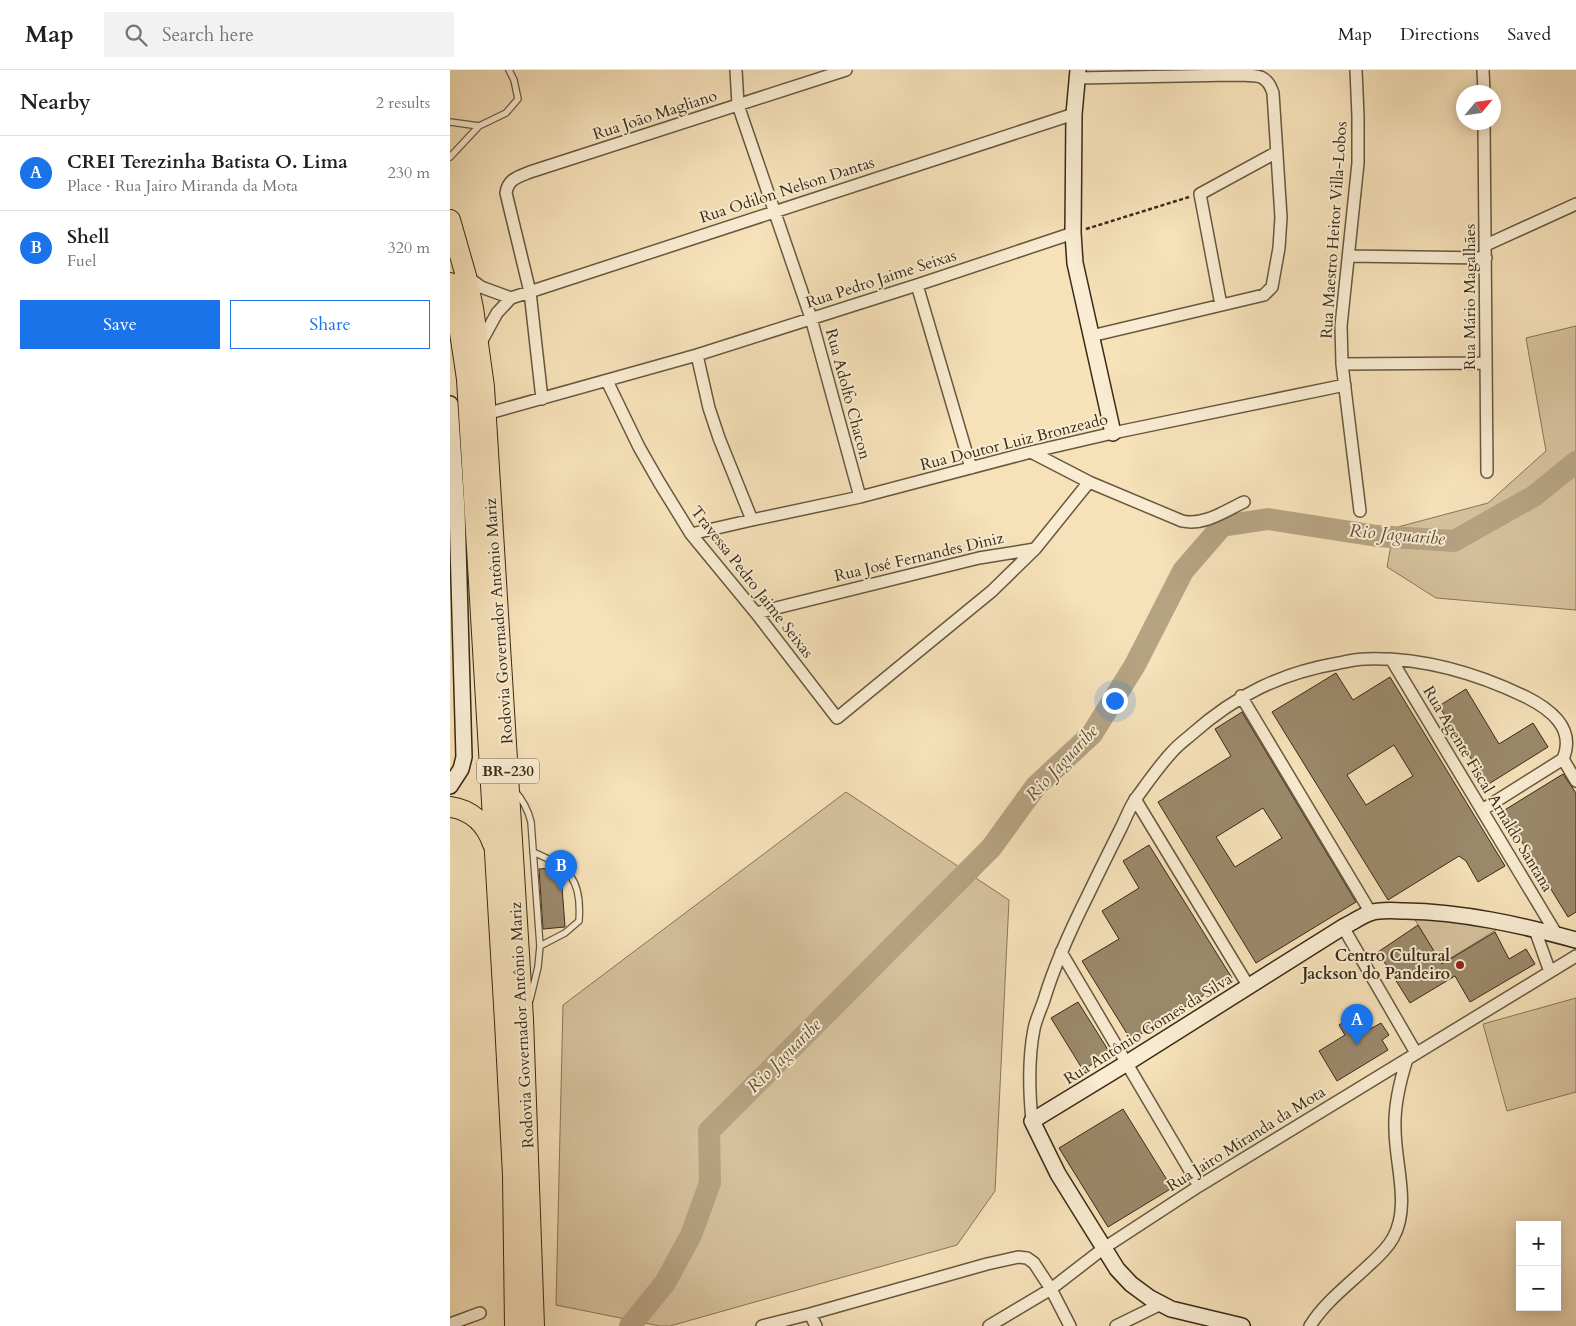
<!DOCTYPE html>
<html lang="en">
<head>
<meta charset="utf-8">
<style>
	body { margin:0; font-family:Cardo,serif; background:#f2f2f2; color:#202124 }
	.controls { position:absolute; right:15px; bottom:15px; display:grid; overflow:hidden; border-radius:0px; box-shadow:0 2px 12px #0003 }
	.controls button { width:45px; height:45px; display:grid; place-items:center; padding:0; border:0; border-bottom:1px solid #e0e0e0; background:#fff; color:#202124; font:25px sans-serif }
	.compass { position:absolute; left:1006px; top:15px; width:45px; height:45px; border-radius:50%; background:#fff; box-shadow:0 2px 12px #0003; rotate:61deg }
	.you { position:absolute; left:664px; top:630px; width:18px; height:18px; margin:-12px; border:4px solid #fff; border-radius:50%; background:#1a73e8; box-shadow:0 0 0 8px #1a73e833 }
	.badge { display:grid; place-items:center; width:32px; height:32px; border-radius:50%; background:#1a73e8; color:#fff; font-size:16px; font-weight:700 }
	.pin { position:absolute; translate:-50% -41px; filter:drop-shadow(0 1px 2px #0008) }
	.pin::after { content:''; position:absolute; top:26px; width:18px; height:15px; background:inherit; clip-path:polygon(0 0,100% 0,50% 100%) }
	.list { margin:0; padding:0; list-style:none }
	h2 { display:flex; justify-content:space-between; align-items:center; height:65px; margin:0; padding:0 20px; font-size:21px }
	h2 small { font-size:16px; font-weight:400; color:#757577 }
	.list li { display:grid; grid-template-columns:32px 1fr auto; gap:15px; align-items:center; box-sizing:border-box; height:75px; padding:0 20px; border-top:1px solid #e0e0e0 }
	.list b { display:block; font-size:19px; white-space:nowrap }
	.list p { margin:0; font-size:16px; white-space:nowrap; color:#757577 }
	.list em { font-size:16px; font-style:normal; color:#757577 }
	.actions { display:flex; gap:10px; padding:15px 20px }
	.actions a { flex:1; padding:11px 0; border:1px solid #1a73e8; border-radius:0px; text-align:center; font-size:18px; color:#1a73e8 }
	.actions .main { background:#1a73e8; color:#fff }
	.icon { flex:none; width:28px; height:28px; fill:none; stroke:currentColor; stroke-width:2; stroke-linecap:round; stroke-linejoin:round }
	.map { position:relative; flex:none; width:1126px; height:1256px; overflow:hidden }
	header { display:flex; align-items:center; gap:30px; box-sizing:border-box; height:70px; padding:0 25px; background:#fff; border-bottom:1px solid #e0e0e0 }
	header strong { font-size:24px }
	nav { display:flex; gap:28px; margin-inline-start:auto; font-size:18px }
	.search { width:350px; height:45px; background:#f2f2f2; display:flex; align-items:center; gap:12px; box-sizing:border-box; padding:0 18px; border-radius:0px; color:#757577; font-size:19px }
	main { display:flex }
	aside { flex:1; background:#fff }
	.map>svg:first-child { display:block }
	.green { fill:#d6c29d; stroke:#88765a }
	.lines { fill:none; stroke-linecap:round; stroke-linejoin:round }
	.river { stroke:#b6a382; stroke-width:22 }
	.building { fill:#9b896b; stroke:#392a16; fill-rule:evenodd }
	.lane-casing { stroke:#68583f; stroke-width:8 }
	.street-casing { stroke:#68583f; stroke-width:14 }
	.secondary-casing { stroke:#392a16; stroke-width:18 }
	.highway-casing { stroke:#392a16; stroke-width:22 }
	.path { stroke:#392a16; stroke-width:2.5; stroke-dasharray:4 2.5; stroke-linecap:butt }
	.lane { stroke:#f9ecd2; stroke-width:5.5 }
	.street { stroke:#f9ecd2; stroke-width:11 }
	.secondary { stroke:#f9ecd2; stroke-width:15 }
	.highway { stroke:#f6e1b9; stroke-width:20 }
	.poi-dot { fill:#8f2418; stroke:#f9ecd2; stroke-width:2 }
	.labels { text-anchor:middle; dominant-baseline:central; stroke-width:4; stroke-linejoin:round; paint-order:stroke }
	.shield { fill:#f9ecd2; stroke:#73644e; stroke-width:1 }
	.shield-label { font-size:15px; font-weight:bold; fill:#392a16 }
	.street-label { font-size:16px; fill:#392a16; stroke:#f9ecd2 }
	.poi-label { font-size:16px; font-weight:bold; fill:#392a16; stroke:#f9ecd2; text-anchor:end }
	.water-label { font-size:18px; font-style:italic; fill:#5e4e36; stroke:#f9ecd2 }
</style>
</head>
<body>
<header>
<strong>Map</strong>
<div class="search"><svg class="icon" aria-label="search" viewBox="0 0 24 24"><circle cx="10" cy="10" r="6"/><path d="M15 15l6 6"/></svg>Search here</div>
<nav><a>Map</a><a>Directions</a><a>Saved</a></nav>
</header>
<main>
<aside>
<h2>Nearby<small>2 results</small></h2>
<ul class="list">
<li><span class="badge">A</span><div><b>CREI Terezinha Batista O. Lima</b><p>Place · Rua Jairo Miranda da Mota</p></div><em>230 m</em></li>
<li><span class="badge">B</span><div><b>Shell</b><p>Fuel</p></div><em>320 m</em></li>
</ul>
<div class="actions"><a class="main">Save</a><a>Share</a></div>
</aside>
<div class="map">
<svg width="1126" height="1256" viewBox="0 0 1126 1256">
	<rect width="100%" height="100%" fill="#f6e1b9"/>
	<filter id="stains"><feTurbulence type="fractalNoise" baseFrequency=".004" numOctaves="4"/><feColorMatrix values="0 0 0 0 .2 0 0 0 0 .09 0 0 0 0 .02 0 0 0 .5 -.17"/></filter>
	<radialGradient id="worn" r=".72"><stop offset=".6" stop-color="#630" stop-opacity="0"/><stop offset="1" stop-color="#630" stop-opacity=".3"/></radialGradient>
	<path class="green" d="M1126,256V540L986,528L937,497L944,458L1038,433L1096,381L1076,268Z
		M396,722L559,830L545,1121L507,1175L220,1256H210L106,1235L113,935Z
		M961,843L1054,855L991,894Z
		M1126,928V1022L1057,1041L1033,954Z"/>
	<g class="lines">
		<path class="river" d="M180,1256L215,1213L241,1165L260,1113L259,1061L541,778L586,716L642,664L685,595L733,501L772,456L818,449L927,466L1004,471L1084,426L1126,392"/>
	</g>
	<path class="building" d="M886,603L903,630L940,607L1055,796L1028,812L1016,791L1009,786L938,830L822,642ZM944,675L963,706L916,735L897,705Z
		M1016,619L1049,674L1083,653L1098,677L1037,715L989,636Z
		M792,642L906,832L806,893L708,732L781,686L765,659ZM813,738L832,768L785,797L766,767Z
		M1113,704L1126,723V842L1118,847L1053,741Z
		M699,775L782,908L681,970L632,891L669,869L652,841L689,818L673,791Z
		M104,798L111,803L115,857L93,859L89,799Z
		M968,855L992,894L1045,862L1059,889L1076,879L1085,894L1020,932L1005,906L960,933L928,882Z
		M628,932L660,983L633,1000L601,948Z
		M903,946L909,957L917,953L920,959L931,953L939,965L932,970L938,980L887,1011L869,981L895,965L889,955Z
		M673,1039L722,1118L658,1157L609,1078Z"/>
	<g class="lines">
		<g class="lane-casing">
			<path id="lane" d="M0,52L29,56L56,43L68,29L64,10L59,0
				M0,87L29,56
				M64,720C73,730 78,739 81,752L90,876L88,897L80,930
				M83,782C120,798 132,809 129,851L115,863L90,876"/>
		</g>
		<g class="street-casing">
			<path id="street" d="M286,0L288,35L361,248L410,427
				M906,0L908,46V93L891,256L892,294L910,441
				M1033,0L1034,22
				M627,8L783,5C803,6 816,1 823,23L831,147L829,178L822,217L814,225L641,266
				M1034,52L1037,402
				M1036,175L1126,134
				M899,186L1036,188
				M16,206L31,217L61,228L624,44
				M467,215L521,398
				M771,235L750,124L827,82
				M30,274L47,243L61,228
				M247,285L259,338L269,368L302,450
				M892,294L1036,293
				M157,311L189,377L209,412L241,464L306,543L387,648L542,521L585,479L639,412
				M92,329L80,222L56,123C58,109 68,107 80,102L396,0
				M36,344L247,285L467,215L623,163
				M581,382L639,412L732,451C754,456 775,441 794,432
				M241,464L302,450L410,427L581,382L663,363L895,315
				M306,543L529,488L585,479
				M941,589L1107,865
				M791,626L921,843
				M1113,689L1126,711
				M685,729L799,917
				M1032,740L1113,689
				M893,857L966,983
				M1085,860L1100,902
				M611,882L749,1116
				M582,1051C579,1020 578,989 584,959C586,949 591,939 594,930C605,893 621,859 638,825C649,802 660,780 671,758C676,748 680,736 687,727C698,712 709,696 722,682C728,675 735,670 742,664C786,625 831,603 889,593C898,591 907,589 915,589C970,587 1026,603 1076,627C1100,639 1126,658 1113,689
				M360,1244L366,1256
				M0,1254L30,1243
				M312,1256L360,1244L537,1194L568,1187L577,1188L584,1193L601,1219L620,1256
				M539,1256L601,1219L654,1178L749,1116L1126,886
				M666,1256L711,1234
				M860,1256C874,1233 898,1215 918,1196C927,1188 937,1179 943,1168C961,1136 945,1094 945,1059C944,1036 950,1011 957,989"/>
		</g>
		<g class="secondary-casing">
			<path id="secondary" d="M628,0L624,44L623,163L625,193L663,363
				M0,334L7,439L14,687L11,699L0,716
				M792,1256L721,1239L700,1228L681,1214L667,1199L608,1104L582,1051L677,993L893,857C902,853 911,846 920,843C931,839 944,841 955,841C1013,842 1071,855 1126,870"/>
		</g>
		<g class="highway-casing">
			<path id="highway" d="M0,150L16,206L23,238L34,317L73,949L84,1256
				M0,213L8,249L17,309L55,952L63,1105L65,1256
				M0,737C22,740 36,754 43,774"/>
		</g>
		<path class="path" d="M636,159L739,127"/>
		<use href="#lane" class="lane"/>
		<use href="#street" class="street"/>
		<use href="#secondary" class="secondary"/>
		<use href="#highway" class="highway"/>
	</g>
	<circle class="poi-dot" cx="1010" cy="895" r="5"/>
	<g class="labels">
		<rect class="shield" x="27" y="688.5" width="62" height="25" rx="4"/>
		<g class="shield-label">
			<text x="58" y="701">BR-230</text>
		</g>
		<g class="street-label">
			<text transform="translate(205 45) rotate(-18)">Rua João Magliano</text>
			<text transform="translate(337 120) rotate(-18)">Rua Odilon Nelson Dantas</text>
			<text transform="translate(884 160) rotate(-86)">Rua Maestro Heitor Villa-Lobos</text>
			<text transform="translate(431 209) rotate(-18)">Rua Pedro Jaime Seixas</text>
			<text transform="translate(1020 227) rotate(-90)">Rua Mário Magalhães</text>
			<text transform="translate(398 324) rotate(75)">Rua Adolfo Chacon</text>
			<text transform="translate(564 372) rotate(-14)">Rua Doutor Luiz Bronzeado</text>
			<text transform="translate(469 487) rotate(-13)">Rua José Fernandes Diniz</text>
			<text transform="translate(302 512) rotate(52)">Travessa Pedro Jaime Seixas</text>
			<text transform="translate(49 551) rotate(-94)">Rodovia Governador Antônio Mariz</text>
			<text transform="translate(1038 719) rotate(59)">Rua Agente Fiscal Arnaldo Santana</text>
			<text transform="translate(72 955) rotate(-93)">Rodovia Governador Antônio Mariz</text>
			<text transform="translate(698 959) rotate(-32)">Rua Antônio Gomes da Silva</text>
			<text transform="translate(796 1069) rotate(-32)">Rua Jairo Miranda da Mota</text>
		</g>
		<g class="poi-label">
			<text x="1000" y="886">Centro Cultural<tspan x="1000" dy="18">Jackson do Pandeiro</tspan></text>
		</g>
		<g class="water-label">
			<text transform="translate(947 465) rotate(5)">Rio Jaguaribe</text>
			<text transform="translate(612 693) rotate(-47)">Rio Jaguaribe</text>
			<text transform="translate(334 986) rotate(-45)">Rio Jaguaribe</text>
		</g>
	</g>
	<rect width="100%" height="100%" filter="url(#stains)"/>
	<rect width="100%" height="100%" fill="url(#worn)"/>
</svg>
<div class="controls">
<button>+</button>
<button>−</button>
</div>
<svg class="compass" viewBox="-18 -18 36 36"><path d="M0-13l5 13h-10z" fill="#e53935"/><path d="M0 13l5-13h-10z" fill="#757577"/></svg>
<div class="you"></div>
<div class="pin badge" style="left:907px;top:975px">A</div>
<div class="pin badge" style="left:111px;top:821px">B</div>
</div>
</main>
</body>
</html>
